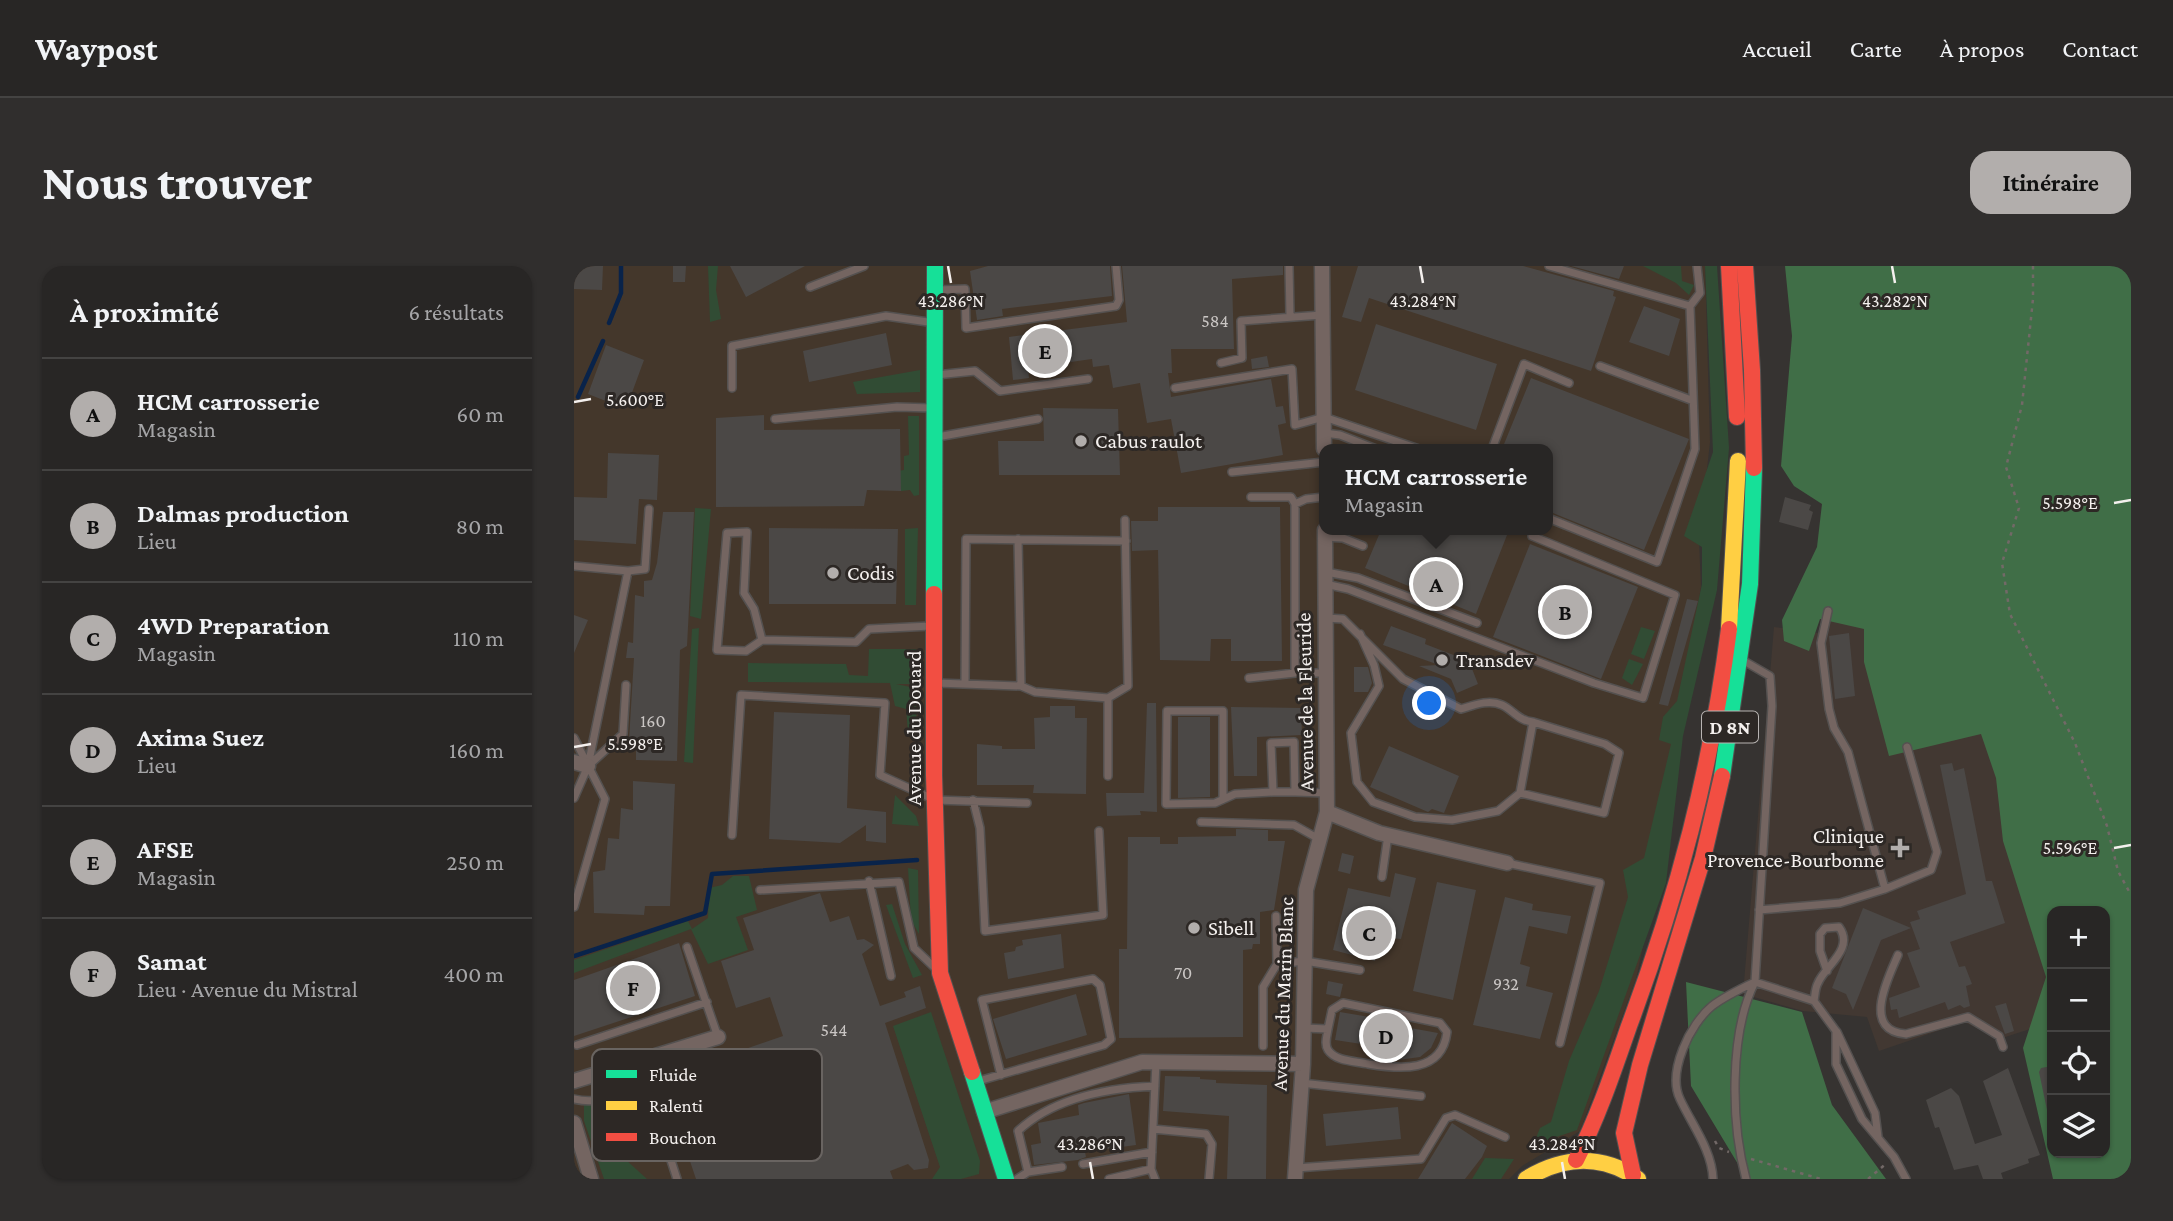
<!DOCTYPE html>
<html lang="fr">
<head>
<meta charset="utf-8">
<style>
	body { margin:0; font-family:"Crimson Pro",serif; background:#302e2d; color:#f1f3f6 }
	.controls { position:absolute; right:21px; bottom:21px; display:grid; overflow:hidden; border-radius:14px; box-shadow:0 2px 5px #0004 }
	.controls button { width:63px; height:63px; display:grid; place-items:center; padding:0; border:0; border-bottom:2px solid #444342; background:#282625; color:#f1f3f6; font:35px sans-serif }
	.you { position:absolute; left:856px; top:438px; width:24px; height:24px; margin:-18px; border:5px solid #fff; border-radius:50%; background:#1a73e8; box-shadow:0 0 0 10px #1a73e833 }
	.badge { display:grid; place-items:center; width:46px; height:46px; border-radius:50%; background:#b2aeac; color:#111; font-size:23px; font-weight:700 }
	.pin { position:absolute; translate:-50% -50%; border:4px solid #fff; box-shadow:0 2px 7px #0006 }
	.popup { position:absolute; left:745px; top:178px; width:234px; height:91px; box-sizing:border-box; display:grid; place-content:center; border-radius:14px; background:#282625; filter:drop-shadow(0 2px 5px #0005); font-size:23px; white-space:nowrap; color:#a5a5a7 }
	.popup b { font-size:26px; color:#f1f3f6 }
	.popup::after { content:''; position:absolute; left:50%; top:100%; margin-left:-14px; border:14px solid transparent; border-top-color:#282625 }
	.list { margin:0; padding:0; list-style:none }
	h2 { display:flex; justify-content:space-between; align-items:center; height:91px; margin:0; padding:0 28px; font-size:30px }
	h2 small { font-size:23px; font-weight:400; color:#a5a5a7 }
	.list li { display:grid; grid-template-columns:46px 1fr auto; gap:21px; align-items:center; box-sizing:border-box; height:112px; padding:0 28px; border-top:2px solid #444342 }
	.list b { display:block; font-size:26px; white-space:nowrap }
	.list p { margin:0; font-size:23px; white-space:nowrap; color:#a5a5a7 }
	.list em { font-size:23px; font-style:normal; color:#a5a5a7 }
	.icon { flex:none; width:38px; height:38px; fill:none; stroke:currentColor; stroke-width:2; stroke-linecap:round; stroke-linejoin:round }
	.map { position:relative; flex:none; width:1557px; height:913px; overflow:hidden; border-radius:21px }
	header { display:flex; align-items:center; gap:42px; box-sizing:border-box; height:98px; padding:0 35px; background:#282625; border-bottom:2px solid #444342 }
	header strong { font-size:33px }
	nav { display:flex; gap:38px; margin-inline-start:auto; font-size:24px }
	.intro { display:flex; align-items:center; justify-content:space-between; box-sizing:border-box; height:168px; padding:0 42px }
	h1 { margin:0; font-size:49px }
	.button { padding:18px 32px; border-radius:21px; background:#b2aeac; color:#111; font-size:24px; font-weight:700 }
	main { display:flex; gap:42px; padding:0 42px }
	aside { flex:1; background:#282625; border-radius:21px; box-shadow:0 2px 5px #0004 }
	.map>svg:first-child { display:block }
	.industrial { fill:#44372b; fill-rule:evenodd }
	.built { fill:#423832 }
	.green { fill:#314c34 }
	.forest { fill:#406e47; fill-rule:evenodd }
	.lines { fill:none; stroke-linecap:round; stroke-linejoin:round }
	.stream { stroke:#09234a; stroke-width:4.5 }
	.building { fill:#4b4846 }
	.lane-casing { stroke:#545150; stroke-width:10 }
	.street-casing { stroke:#545150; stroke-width:17 }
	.fast-casing { stroke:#545150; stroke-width:18 }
	.slow-casing { stroke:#545150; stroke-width:18 }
	.jam-casing { stroke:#545150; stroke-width:18 }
	.path { stroke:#726967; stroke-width:2.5; stroke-dasharray:3.5 5; stroke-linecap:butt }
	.lane { stroke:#746561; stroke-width:7 }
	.street { stroke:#746561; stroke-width:14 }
	.fast { stroke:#16e098; stroke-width:16 }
	.slow { stroke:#ffcf43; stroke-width:16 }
	.jam { stroke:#f24e42; stroke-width:16 }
	.ticks { fill:none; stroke:#f4f0ee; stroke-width:2.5 }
	.poi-dot { fill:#b2aeac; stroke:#2d2825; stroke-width:2.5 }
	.labels { text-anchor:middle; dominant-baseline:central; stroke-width:6; stroke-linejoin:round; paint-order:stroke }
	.number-label { font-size:18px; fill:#cac6c4 }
	.shield { fill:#2d2825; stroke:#b8b4b2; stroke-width:2 }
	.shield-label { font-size:19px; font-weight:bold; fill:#f4f0ee }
	.poi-label { font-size:21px; fill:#f4f0ee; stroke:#2d2825; text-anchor:start }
	.street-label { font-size:21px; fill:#f4f0ee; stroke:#2d2825 }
	.key { fill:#2d2825; stroke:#696461; stroke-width:2 }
	.key-label { font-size:19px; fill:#f4f0ee }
	.ticks-label { font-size:18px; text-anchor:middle; fill:#f4f0ee; stroke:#2d2825; stroke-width:6; stroke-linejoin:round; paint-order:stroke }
</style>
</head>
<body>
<header>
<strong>Waypost</strong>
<nav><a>Accueil</a><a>Carte</a><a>À propos</a><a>Contact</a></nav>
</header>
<div class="intro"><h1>Nous trouver</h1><a class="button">Itinéraire</a></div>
<main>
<aside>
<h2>À proximité<small>6 résultats</small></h2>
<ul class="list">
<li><span class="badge">A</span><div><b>HCM carrosserie</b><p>Magasin</p></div><em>60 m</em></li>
<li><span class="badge">B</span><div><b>Dalmas production</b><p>Lieu</p></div><em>80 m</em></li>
<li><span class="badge">C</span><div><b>4WD Preparation</b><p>Magasin</p></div><em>110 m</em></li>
<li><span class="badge">D</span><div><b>Axima Suez</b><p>Lieu</p></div><em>160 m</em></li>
<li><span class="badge">E</span><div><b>AFSE</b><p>Magasin</p></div><em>250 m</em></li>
<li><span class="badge">F</span><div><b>Samat</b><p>Lieu · Avenue du Mistral</p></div><em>400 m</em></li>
</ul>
</aside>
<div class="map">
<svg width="1557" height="913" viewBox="0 0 1557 913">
	<rect width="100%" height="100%" fill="#363331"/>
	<path class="industrial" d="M0,0H1131L1136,176L1125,275L1127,321L1071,671L1062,713L1006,865L948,900L935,913H0ZM750,183H974V264H750Z"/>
	<path class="built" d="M1252,338L1426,448L1478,645V756L1425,773L1390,756L1305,785L1293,751L1229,745L1169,728L1200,361L1244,367Z"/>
	<path class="green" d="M134,0H144L142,24L147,53L136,56Z
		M1069,0H1107L1108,15L1120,19L1115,29L1102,17Z
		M1131,0H1143L1155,182L1143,324L1109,470L1092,617L1003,864L959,879L966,862L977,856L995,795L1025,725L1054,631L1049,604L1070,592L1097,478L1085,474L1089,451L1103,435L1128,318V281L1110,270L1139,186Z
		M346,104V126L283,128L279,116Z
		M334,150H345V229L340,230L336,224L327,225L323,205L330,204V190L335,189Z
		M121,242L137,243L127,353L116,350Z
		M344,262L342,339H331V263Z
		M1067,361L1081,365L1070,393L1057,388Z
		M125,362L119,497L110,496L118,363Z
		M295,383H342V418H322L341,422L343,464L334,466L332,443L321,440L316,417L174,416V397L272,398L275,409L294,410Z
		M1055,393L1069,398L1058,419L1048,412Z
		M321,529L342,550L345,560L318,558Z
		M334,602L344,604L345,668L337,654Z
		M159,610H175L183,644L162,651L174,684L134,698L117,663L0,707V694L114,655L118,663L134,652L135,622L148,619Z
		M318,638L331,678L348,709L339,712L312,639Z
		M357,746L406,895L405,908L387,913H358L366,901L319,760Z
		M10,838L27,842L38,875L51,893L73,913H30L10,855Z
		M911,892L940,893L927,913H898Z"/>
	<path class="forest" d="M1211,0H1557V913H1479L1449,782L1472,711L1429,575L1422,512L1407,468L1315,490L1290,396V363L1246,353L1235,385L1210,375L1208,354L1243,281L1248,238L1220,220L1207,200L1218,70ZM1478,645H1531V887H1478Z
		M1112,716L1228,746L1258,839L1312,913H1173L1117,820Z"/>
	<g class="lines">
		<path class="stream" d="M35,57L47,27V0
			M4,131L29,75
			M0,690L131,647L138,608L343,594"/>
	</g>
	<path class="building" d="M0,0H29L28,24L0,23Z
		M99,0H112L111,16H99Z
		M156,0H231L172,31Z
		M414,0H536L538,30L428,43L429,50L403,54L396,5Z
		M548,0H709V9L658,13L660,83H597L598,107H594L597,131L697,113L702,141L709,140L712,157L704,159L709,189L607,207L597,153L573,157L566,117L539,122L535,99L519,101L518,93L454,102L455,112L439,114L435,71L553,56Z
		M784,0H949L1040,25L1039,30L1042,31L1017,105L795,32L787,56L768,51Z
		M997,0H1050L1045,13Z
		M1070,40L1106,53L1095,90L1055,76Z
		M802,58L923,98L902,164L781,124Z
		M312,67L318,99L235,116L229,85Z
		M32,79L70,94L52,143L14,128Z
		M693,90L695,101L678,103L677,93Z
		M957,112L1115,173L1070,284L974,245V183H928Z
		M469,142L544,143L546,209H425L424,175H470Z
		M190,149V164L326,163L327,225L293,224L290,240L142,241V152Z
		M34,187L85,189L83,234L65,233L62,278L0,274V231L33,232Z
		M1211,231L1237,239L1235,244L1239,246L1234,264L1205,256Z
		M584,241H706L708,395H657V373H637L636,395L586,394L584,284L558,285L557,255H584Z
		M89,246H120L113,380L106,384L103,495L62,494V474H55L60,392H52L54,376L59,377L61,329L70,331V315L78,314L83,297Z
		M195,262L324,263L322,338H195Z
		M807,264H935L902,348L791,302Z
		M956,278L1064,321L1027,413L919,371Z
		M1113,333L1124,335L1094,440L1085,438Z
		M0,349L14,354L0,387Z
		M817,360L852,373L851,378L895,395L904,418L883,427L877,413L845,400L865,399L809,379Z
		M1275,367L1281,430L1261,433L1255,370Z
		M780,401H794L798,417L794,426H780Z
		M573,437H582L583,546L566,545L567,549L533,550L532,527H570Z
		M476,440H501V452H513L512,528L459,527L460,519H403V478L428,480V483H461L460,452L476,451Z
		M657,441L727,442L728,469L683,471V510H660Z
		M200,446L276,449L273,542L312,546V577L292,575V559L266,577L195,573Z
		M604,451H636V531L604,532Z
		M815,480L885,510L870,547L858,543L854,546L796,521Z
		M1378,497L1380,505L1390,502L1412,615H1418L1431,657L1376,676L1385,701L1391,700L1398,718L1392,720L1396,740L1390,742L1386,739L1374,744L1371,736L1325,752L1323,743L1317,744L1315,732L1346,721L1333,687L1346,683L1336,656L1346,653L1343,645L1392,628L1366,499Z
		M59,515L101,518L96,640H71L70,649L20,647L19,606L31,604L34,572L45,573L47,542L59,544Z
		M662,563L694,564V575H711L700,644L686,646V678H679L678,683L669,684V771L545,772V683H553L554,571H586V578H604V571L662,570Z
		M768,587L780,590L776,608L764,605Z
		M821,607L842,612L827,673L808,671L801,695L759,684L774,622L816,631Z
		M863,616L902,624L879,734L839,725Z
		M246,627L256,656L275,650L283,674L290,673L300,679L288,688L306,740L332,731L330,726L346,720L352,742L311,757L355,894L354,902L340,904L334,898L316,905L319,913H122L88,812L209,770L196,731L162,742L147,695L180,684L169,652Z
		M931,631L959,638L958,644L997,650L993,668L955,660L946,698L956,701L952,720L979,727L966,773L899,759Z
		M1289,642L1337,662L1307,674L1279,744L1272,728L1258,722Z
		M487,668L490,702L434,713L430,687L441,685L442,681L449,679L448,674Z
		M105,677L121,730L0,770V714Z
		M754,715L769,718L766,731L752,728Z
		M502,728L513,769L432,793L419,753Z
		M1432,737L1440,765L1431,768L1421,740Z
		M766,746L831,757V761L864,767L857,782L846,791L824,794L827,784L761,774Z
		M1478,800V844H1473L1465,806L1467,802Z
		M1434,802L1466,889L1454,893L1455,897L1427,907L1429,913H1409L1404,899L1380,904L1365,861L1361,862L1352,834L1377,822L1385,830L1401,878L1428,869L1409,815Z
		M591,810L626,811V813L642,814V817L693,819L692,913H653L655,850L589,845Z
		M555,828L562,879L511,886L512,891L504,894L460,899L457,879L467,877L464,857L505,849L504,839L510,837Z
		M824,841L827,873L752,880L749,848Z
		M878,857L913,880L908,891L891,913H844Z"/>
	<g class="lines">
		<g class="lane-casing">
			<path id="lane" d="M715,0L716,50
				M236,21L290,0
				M364,24L391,23L392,62L542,40L545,34L542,0
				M1116,40L1126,27L1123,0
				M647,97L668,92L667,55L748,49
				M1026,100L1117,134
				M362,109L401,105L426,125L514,113
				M158,122V80L312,50L361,57
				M601,122L718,103L721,159L750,151L845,183
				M201,153L323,141L358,142
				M750,167L766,169L802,183
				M363,171L464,153
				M918,183L950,98L995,117
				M658,206L750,196
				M677,231H717L721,238
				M750,231L732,233L721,238V407H751
				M974,252L1083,296L1121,183L1116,40L975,0
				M751,271L769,272L789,280
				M444,273L447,420
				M0,300L54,305
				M752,306L784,312L903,357
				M751,318L774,323L1020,417L1069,432L1101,329L958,270
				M1254,345L1247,377L1255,443L1260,462L1274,486L1311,623
				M752,352L769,353L829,413L887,443C900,439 915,433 928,439C939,444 945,455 959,456L946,527L924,545L878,554L841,551L799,536L783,516L777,467L805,420L800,399L786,368
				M188,374L172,385L143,384L153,267L173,266L170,327L180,343L188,374L282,376L295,363L357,360
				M1170,395L1196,410L1198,440L1181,716C1155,767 1157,858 1172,913
				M675,412L721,407
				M362,417L447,420L461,426L534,432V510
				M391,418L392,273L552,275
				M534,432L554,420L551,254
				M0,472L31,533L0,641
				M14,500L49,468L52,419
				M699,526H721
				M946,527L1030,547L1045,487L1031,478L959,456
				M0,532L14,500L54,305L71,303L75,243
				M649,533V445H593L592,538L641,537L661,528L699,526L697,477L720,476L721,526L753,527
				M399,534L406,562L411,665L529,649L525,565
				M627,556L720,559L745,573
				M158,569L167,429L311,437L306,509L361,534L453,537
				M933,597L1026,617L986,777
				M808,611L814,569
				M295,615L317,710
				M186,624L325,616L340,682L361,702
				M1185,644L1266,637L1311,623L1357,604L1363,586L1333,481
				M702,650L703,698
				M113,681L144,771
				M1324,689C1314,712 1287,765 1332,768L1394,751L1425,770L1429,781
				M1240,735L1262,765V798L1288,853L1320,891L1332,913
				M1240,735C1241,730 1241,722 1244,717C1251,700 1281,683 1265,661L1251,662L1246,668V685L1253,705
				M730,762L754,763C753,770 750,778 754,784C762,796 782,795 794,798C825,803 868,808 873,766L866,757L769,737L758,744L754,763
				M1263,766L1301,847L1304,871
				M3,779L133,736
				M689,780V721L703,698L731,695L786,704
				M401,816L530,779L537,773L526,719L519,713L408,734L427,809
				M727,817L847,830
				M0,833C34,841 44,819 77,832L103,913
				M579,863L632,868L638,878L635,913
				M509,898L578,886
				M722,902L847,893L872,852L881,849L931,871
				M454,906L488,901
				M443,913L454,906L444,865C479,832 534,822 581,820
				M535,913L577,903
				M581,913L577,903L582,796
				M1139,913C1138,884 1118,859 1106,833C1093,806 1116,758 1138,740C1151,730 1166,723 1181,716L1240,735"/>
		</g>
		<g class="street-casing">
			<path id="street" d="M748,0L750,183
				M751,264L753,546L805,567L933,597
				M0,496L14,500
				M0,815L144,771
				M410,846L568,796L729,798
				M0,857L17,913
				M721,913L729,798L732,624L753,546"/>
		</g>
		<g class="fast-casing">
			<path id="fast" d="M360,328L361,0
				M1148,510L1176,318L1180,202
				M398,806L432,913"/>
		</g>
		<g class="slow-casing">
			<path id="slow" d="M1155,363L1164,195
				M952,913C989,890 1028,888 1064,913"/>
		</g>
		<g class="jam-casing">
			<path id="jam" d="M1155,0L1163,151
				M1171,0L1178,104L1180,202
				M360,328V509L366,707L398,806
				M1002,894C1024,851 1039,806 1055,760C1104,629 1137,503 1155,363
				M1059,909L1050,867L1066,799L1129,592L1148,510"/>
		</g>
		<path class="path" d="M1459,0V33L1448,139L1432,201L1445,242L1428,297L1436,348L1501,477L1533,560L1544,605L1557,629
			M1141,875L1145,882L1155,886
			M1177,893L1247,913
			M1294,913L1313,897"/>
		<use href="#lane" class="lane"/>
		<use href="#street" class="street"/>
		<use href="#fast" class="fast"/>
		<use href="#slow" class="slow"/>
		<use href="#jam" class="jam"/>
	</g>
	<path class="ticks" d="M374,0L377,17M846,0L849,17M1318,0L1321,17M0,136L17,133M1540,237L1557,234M0,481L17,478M1540,582L1557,579M516,896L519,913M988,896L991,913"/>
	<g class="poi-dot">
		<circle cx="507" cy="175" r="7"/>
		<circle cx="259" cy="307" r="7"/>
		<circle cx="868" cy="394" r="7"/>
		<path d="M1322.5 571.5h7v7h7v7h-7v7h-7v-7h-7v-7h7z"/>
		<circle cx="620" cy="662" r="7"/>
	</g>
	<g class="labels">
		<g class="number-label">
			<text x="641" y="55">584</text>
			<text x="79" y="455">160</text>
			<text x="609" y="707">70</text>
			<text x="932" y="718">932</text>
			<text x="260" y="764">544</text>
		</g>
		<rect class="shield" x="1128" y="445.5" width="56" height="31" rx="5"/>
		<g class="shield-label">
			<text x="1156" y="461">D 8N</text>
		</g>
		<g class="poi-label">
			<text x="521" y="175">Cabus raulot</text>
			<text x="273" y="307">Codis</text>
			<text x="882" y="394">Transdev</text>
			<text x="1310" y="570" text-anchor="end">Clinique<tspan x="1310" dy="24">Provence-Bourbonne</tspan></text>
			<text x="634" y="662">Sibell</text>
		</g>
		<g class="street-label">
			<text transform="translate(731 436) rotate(-91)">Avenue de la Fleuride</text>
			<text transform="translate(340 462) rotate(-90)">Avenue du Douard</text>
			<text transform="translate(709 728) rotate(-88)">Avenue du Marin Blanc</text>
		</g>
	</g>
	<rect x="18" y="783" width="230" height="112" rx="10" class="key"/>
	<rect x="32" y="804" width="31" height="8" fill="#16e098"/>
	<rect x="32" y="835" width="31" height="9" fill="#ffcf43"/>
	<rect x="32" y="867" width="31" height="8" fill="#f24e42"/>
	<g class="key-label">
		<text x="75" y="815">Fluide</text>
		<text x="75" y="846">Ralenti</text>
		<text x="75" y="878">Bouchon</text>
	</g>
	<g class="ticks-label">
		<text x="849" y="41">43.284°N</text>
		<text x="1321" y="41">43.282°N</text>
		<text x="377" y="41">43.286°N</text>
		<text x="61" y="140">5.600°E</text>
		<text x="1496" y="243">5.598°E</text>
		<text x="61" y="484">5.598°E</text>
		<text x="1496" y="588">5.596°E</text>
		<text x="516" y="884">43.286°N</text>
		<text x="988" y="884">43.284°N</text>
	</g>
</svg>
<div class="controls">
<button>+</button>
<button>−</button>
<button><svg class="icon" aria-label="locate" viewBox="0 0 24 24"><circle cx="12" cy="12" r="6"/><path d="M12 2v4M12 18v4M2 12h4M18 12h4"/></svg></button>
<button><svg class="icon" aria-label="layers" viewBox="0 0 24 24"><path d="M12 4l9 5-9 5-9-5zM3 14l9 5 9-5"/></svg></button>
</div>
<div class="you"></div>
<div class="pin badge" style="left:862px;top:318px">A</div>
<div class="popup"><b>HCM carrosserie</b>Magasin</div>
<div class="pin badge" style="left:991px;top:346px">B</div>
<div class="pin badge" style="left:795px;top:667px">C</div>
<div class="pin badge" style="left:812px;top:770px">D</div>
<div class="pin badge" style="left:471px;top:85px">E</div>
<div class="pin badge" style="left:59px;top:722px">F</div>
</div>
</main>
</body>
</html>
